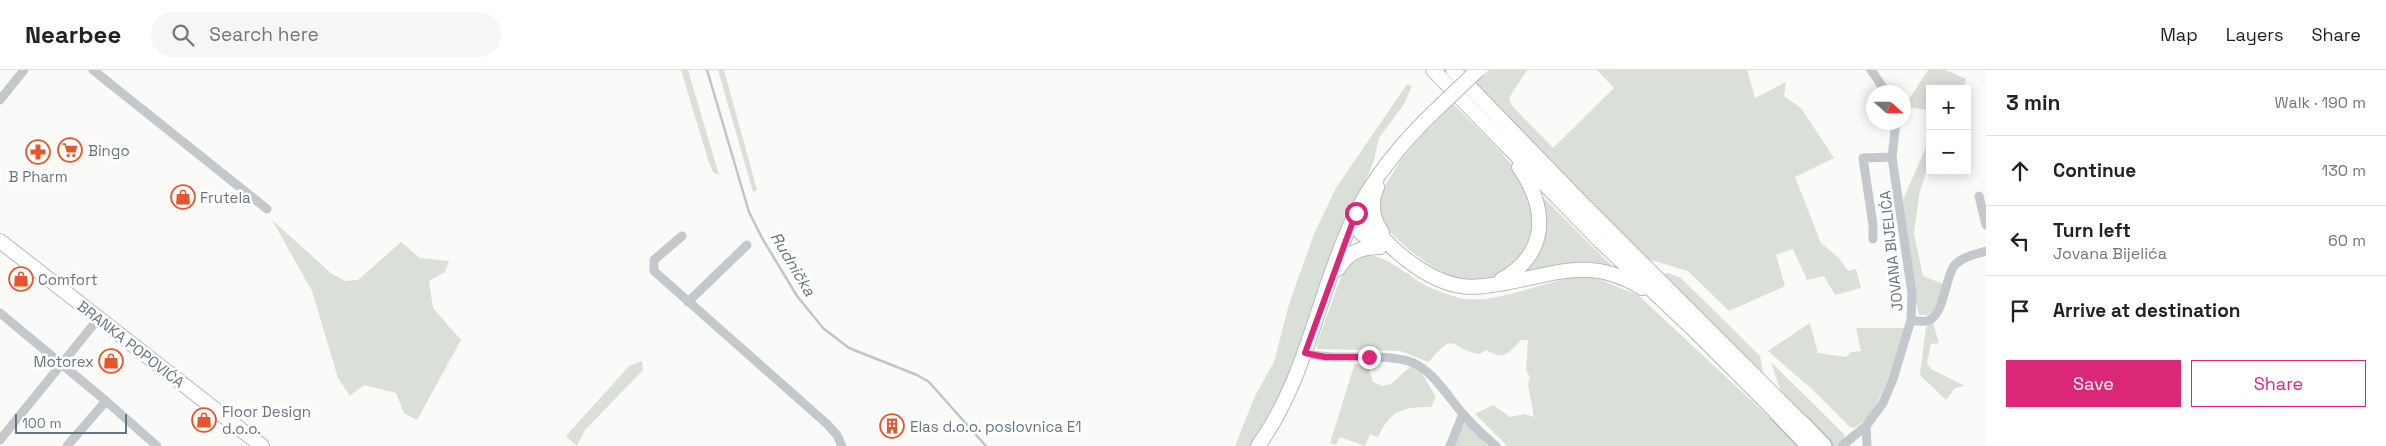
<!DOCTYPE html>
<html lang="en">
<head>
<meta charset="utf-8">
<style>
	body { margin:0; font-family:"Space Grotesk",sans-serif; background:#f6f6f6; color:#222 }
	.controls { position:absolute; right:15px; top:15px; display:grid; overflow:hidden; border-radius:0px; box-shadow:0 2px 12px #0003 }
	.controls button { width:45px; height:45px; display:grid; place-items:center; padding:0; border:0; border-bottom:1px solid #e0e0e0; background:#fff; color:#222; font:25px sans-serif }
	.compass { position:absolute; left:1866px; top:15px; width:45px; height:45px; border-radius:50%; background:#fff; box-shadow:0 2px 12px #0003; rotate:111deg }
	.scale { position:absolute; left:15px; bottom:12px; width:112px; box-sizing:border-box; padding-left:5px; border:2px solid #657683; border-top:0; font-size:14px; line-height:18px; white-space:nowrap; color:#657683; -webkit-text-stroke:4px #fff; paint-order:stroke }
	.stop { position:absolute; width:15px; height:15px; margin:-11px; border:4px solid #db2777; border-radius:50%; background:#fff }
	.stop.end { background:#db2777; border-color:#fff; box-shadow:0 1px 5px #0008 }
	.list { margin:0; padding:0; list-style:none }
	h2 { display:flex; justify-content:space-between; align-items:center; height:65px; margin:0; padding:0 20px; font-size:21px }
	h2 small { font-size:16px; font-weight:400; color:#767676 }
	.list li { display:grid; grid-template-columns:32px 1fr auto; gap:15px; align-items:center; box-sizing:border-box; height:70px; padding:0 20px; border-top:1px solid #e0e0e0 }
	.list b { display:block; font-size:19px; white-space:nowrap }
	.list p { margin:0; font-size:16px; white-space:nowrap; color:#767676 }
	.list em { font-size:16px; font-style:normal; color:#767676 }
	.actions { display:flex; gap:10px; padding:15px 20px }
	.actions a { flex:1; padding:11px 0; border:1px solid #db2777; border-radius:0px; text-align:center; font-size:18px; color:#db2777 }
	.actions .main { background:#db2777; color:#fff }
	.icon { flex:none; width:28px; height:28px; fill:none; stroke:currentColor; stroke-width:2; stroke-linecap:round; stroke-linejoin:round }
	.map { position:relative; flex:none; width:1986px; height:376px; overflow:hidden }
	header { display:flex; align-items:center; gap:30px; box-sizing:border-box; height:70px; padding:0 25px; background:#fff; border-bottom:1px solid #e0e0e0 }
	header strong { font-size:24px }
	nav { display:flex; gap:28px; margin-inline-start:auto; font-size:18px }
	.search { width:350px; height:45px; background:#f6f6f6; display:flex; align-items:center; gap:12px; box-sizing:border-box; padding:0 18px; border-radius:28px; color:#767676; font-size:19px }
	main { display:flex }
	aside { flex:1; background:#fff }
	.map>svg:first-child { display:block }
	.green { fill:#dadfd7 }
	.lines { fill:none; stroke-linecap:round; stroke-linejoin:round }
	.stream { stroke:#bbc7cb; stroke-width:2.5 }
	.primary-casing { stroke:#b5babe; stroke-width:16 }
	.trunk-casing { stroke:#b4b9bd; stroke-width:18 }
	.minor { stroke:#c3c8cc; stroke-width:9 }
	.primary { stroke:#fff; stroke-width:14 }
	.trunk { stroke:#fff; stroke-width:15 }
	.primary-bridge-casing { stroke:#b5babe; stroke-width:16; stroke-linecap:butt }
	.primary-bridge { stroke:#fff; stroke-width:14 }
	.route { stroke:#db2777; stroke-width:6 }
	.labels { text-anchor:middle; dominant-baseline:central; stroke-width:5; stroke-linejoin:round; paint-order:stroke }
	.poi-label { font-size:15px; fill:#657683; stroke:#fff; text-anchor:start }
	.street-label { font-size:15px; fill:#657683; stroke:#fff }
	.water-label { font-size:16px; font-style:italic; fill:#60757c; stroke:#fff }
</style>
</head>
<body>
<header>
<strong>Nearbee</strong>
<div class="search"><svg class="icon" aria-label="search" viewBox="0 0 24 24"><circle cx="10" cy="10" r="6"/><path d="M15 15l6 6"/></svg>Search here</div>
<nav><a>Map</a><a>Layers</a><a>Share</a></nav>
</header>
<main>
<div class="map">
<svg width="1986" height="376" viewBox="0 0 1986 376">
	<rect width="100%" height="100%" fill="#fafaf8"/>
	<path class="green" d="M681,0H688L719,105L713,102L708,90Z
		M718,0H724L757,120L753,122Z
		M1489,0H1527L1509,28L1512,36L1553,78L1614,18L1597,0H1747L1755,28L1786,12L1784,26L1801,38L1834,88L1795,107L1821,173L1838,187L1848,201L1856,199L1861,218L1835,225L1824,206L1807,210L1793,179L1776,185L1785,216L1729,241L1688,201L1644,188L1475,13Z
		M1928,0H1946L1966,9L1963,19H1930V40L1904,37Z
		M1407,14L1412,16L1404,34L1379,68L1374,90L1285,324L1253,376H1235L1255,326L1274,292L1289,234L1314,164L1336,118Z
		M1453,34C1477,59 1523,98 1533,130C1535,137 1534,165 1532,172C1531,176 1525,180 1522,183C1516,190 1510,200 1502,205C1461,231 1405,178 1379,151L1378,127L1402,88L1426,61Z
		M1930,63V89L1919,125L1914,164L1923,206L1943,214L1941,226L1932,242L1928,245H1919L1916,233L1903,130L1929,70Z
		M1537,121L1620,204L1519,203L1528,195Z
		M272,150L332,204L345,211L358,210L401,172L420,188L449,191L445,202L429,211L433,238L461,270L417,350L404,343L396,323L364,315L350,326L338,308L312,221Z
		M1367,185C1390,186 1410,209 1431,218C1440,222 1450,225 1460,228C1492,236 1545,211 1579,206L1593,207L1638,225L1800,376H1507L1475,344L1493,335L1510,347L1524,344L1534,347L1528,314L1530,307L1526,301L1528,270H1521C1508,283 1505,291 1486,280L1480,284C1449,280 1457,258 1429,292L1400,281L1318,279L1316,276L1341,207C1348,195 1354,190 1367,185Z
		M1668,203L1681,208L1760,286L1764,306L1661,204Z
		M1810,253L1818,283L1846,287L1851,282L1861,281L1856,258H1904C1895,286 1882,344 1854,358L1850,357L1813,320L1768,281Z
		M1933,253L1939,273L1931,274L1927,293L1931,299L1965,316L1955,318L1946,330L1920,305L1926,257Z
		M642,291L643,300L585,360L577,376L566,366L629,296Z
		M1771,292L1844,364L1845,370L1840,376H1830L1781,322Z
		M1355,293L1369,299L1373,312L1383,316L1391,314L1411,296L1420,300L1436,327L1431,337C1402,337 1391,340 1378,367L1370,364L1365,376L1340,367L1336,375L1330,373Z
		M1467,353L1488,376H1453L1462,355Z"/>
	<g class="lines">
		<path class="stream" d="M707,0L749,142L762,168L797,226L823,258L849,278L917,305L929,312L986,376"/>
		<g class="primary-casing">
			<path id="primary" d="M1433,0L1600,171L1695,261L1777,343
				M1453,0L1581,132L1803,354
				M1377,117C1370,132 1372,148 1382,162
				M1354,147C1374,155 1384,172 1401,185C1417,199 1440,213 1461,216C1474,218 1486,216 1499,214C1554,205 1589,185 1642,218
				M1352,151L1362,164L1380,177
				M0,171L262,376
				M1338,199C1348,182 1361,177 1380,177
				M1501,210C1549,183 1548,139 1519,97
				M1258,376C1307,308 1318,223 1353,149C1373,107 1404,70 1438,38"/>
		</g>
		<g class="trunk-casing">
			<path id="trunk" d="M1777,343L1809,376
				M1803,354L1824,376"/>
		</g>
		<path class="minor" d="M93,0L267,139
			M1871,0L1886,22
			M0,30L24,0
			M1979,126L1986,155
			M682,166L654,190V201L827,354L837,365L842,376
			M1873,169V155L1863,88L1892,87
			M688,232L747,175
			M0,243L106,331L157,376
			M1911,250C1916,251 1922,252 1927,251C1944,247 1945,208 1954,196C1961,187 1976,184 1986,181
			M1305,283C1338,292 1375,282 1408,291C1431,297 1448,327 1463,344C1473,356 1484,366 1496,376
			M1866,356L1867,376
			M0,370L98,249
			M1843,375L1866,356L1883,333L1893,309L1911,250L1912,224L1892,87L1896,52
			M67,376L106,331
			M1450,376L1463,344"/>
		<use href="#primary" class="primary"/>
		<use href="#trunk" class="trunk"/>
		<g class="primary-bridge-casing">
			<path id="primary-bridge" d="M1438,38L1478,0"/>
		</g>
		<use href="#primary-bridge" class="primary-bridge"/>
	</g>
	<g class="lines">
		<path class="route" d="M1356,143L1305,283L1325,287H1369"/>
	</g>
	<defs>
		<g id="supermarket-ring" transform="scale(1.25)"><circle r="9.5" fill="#fff" stroke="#e4572e" stroke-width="1.5"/><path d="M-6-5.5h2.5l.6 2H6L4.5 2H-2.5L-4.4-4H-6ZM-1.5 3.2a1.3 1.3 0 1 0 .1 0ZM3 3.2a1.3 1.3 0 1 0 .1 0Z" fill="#e4572e"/></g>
		<g id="pharmacy-ring" transform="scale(1.25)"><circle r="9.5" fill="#fff" stroke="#e4572e" stroke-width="1.5"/><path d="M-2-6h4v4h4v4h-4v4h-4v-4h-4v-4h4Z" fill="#e4572e"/></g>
		<g id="shop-ring" transform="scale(1.25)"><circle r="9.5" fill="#fff" stroke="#e4572e" stroke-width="1.5"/><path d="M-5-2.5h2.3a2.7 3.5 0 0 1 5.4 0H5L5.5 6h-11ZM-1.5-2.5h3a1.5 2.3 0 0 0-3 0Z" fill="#e4572e"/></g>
		<g id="building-ring" transform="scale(1.25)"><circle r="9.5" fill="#fff" stroke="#e4572e" stroke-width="1.5"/><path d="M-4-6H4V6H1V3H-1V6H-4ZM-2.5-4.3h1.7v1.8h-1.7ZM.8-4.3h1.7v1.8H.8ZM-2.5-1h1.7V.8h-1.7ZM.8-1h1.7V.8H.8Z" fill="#e4572e"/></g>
	</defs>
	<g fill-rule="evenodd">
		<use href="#supermarket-ring" x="70" y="80"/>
		<use href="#pharmacy-ring" x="38" y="82"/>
		<use href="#shop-ring" x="183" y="127"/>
		<use href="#shop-ring" x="21" y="209"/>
		<use href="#shop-ring" x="111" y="291"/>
		<use href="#shop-ring" x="204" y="350"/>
		<use href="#building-ring" x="892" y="356"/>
	</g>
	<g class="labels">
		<g class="poi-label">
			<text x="88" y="80">Bingo</text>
			<text x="38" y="106" text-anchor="middle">B Pharm</text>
			<text x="200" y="127">Frutela</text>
			<text x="38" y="209">Comfort</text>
			<text x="94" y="291" text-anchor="end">Motorex</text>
			<text x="222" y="341">Floor Design<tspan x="222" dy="17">d.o.o.</tspan></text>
			<text x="910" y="356">Elas d.o.o. poslovnica E1</text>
		</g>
		<g class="street-label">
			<text transform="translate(1891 181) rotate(-96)">JOVANA BIJELIĆA</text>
			<text transform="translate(131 274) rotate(38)">BRANKA POPOVIĆA</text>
		</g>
		<g class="water-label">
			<text transform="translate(793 194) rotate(59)">Rudnička</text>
		</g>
	</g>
</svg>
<div class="controls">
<button>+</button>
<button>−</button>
</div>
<svg class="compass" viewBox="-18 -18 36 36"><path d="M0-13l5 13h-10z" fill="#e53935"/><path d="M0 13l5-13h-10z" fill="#767676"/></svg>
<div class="scale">100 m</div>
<div class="stop" style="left:1356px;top:143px"></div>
<div class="stop end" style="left:1369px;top:287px"></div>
</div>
<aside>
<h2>3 min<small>Walk · 190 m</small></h2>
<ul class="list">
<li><svg class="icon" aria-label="ahead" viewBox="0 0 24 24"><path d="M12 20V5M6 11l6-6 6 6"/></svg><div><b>Continue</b></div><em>130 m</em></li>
<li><svg class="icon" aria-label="left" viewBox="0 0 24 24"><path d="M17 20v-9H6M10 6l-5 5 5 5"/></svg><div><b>Turn left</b><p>Jovana Bijelića</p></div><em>60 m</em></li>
<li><svg class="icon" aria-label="arrive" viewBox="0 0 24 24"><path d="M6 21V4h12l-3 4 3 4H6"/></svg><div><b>Arrive at destination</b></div></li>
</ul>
<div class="actions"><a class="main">Save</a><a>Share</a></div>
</aside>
</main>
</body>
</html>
